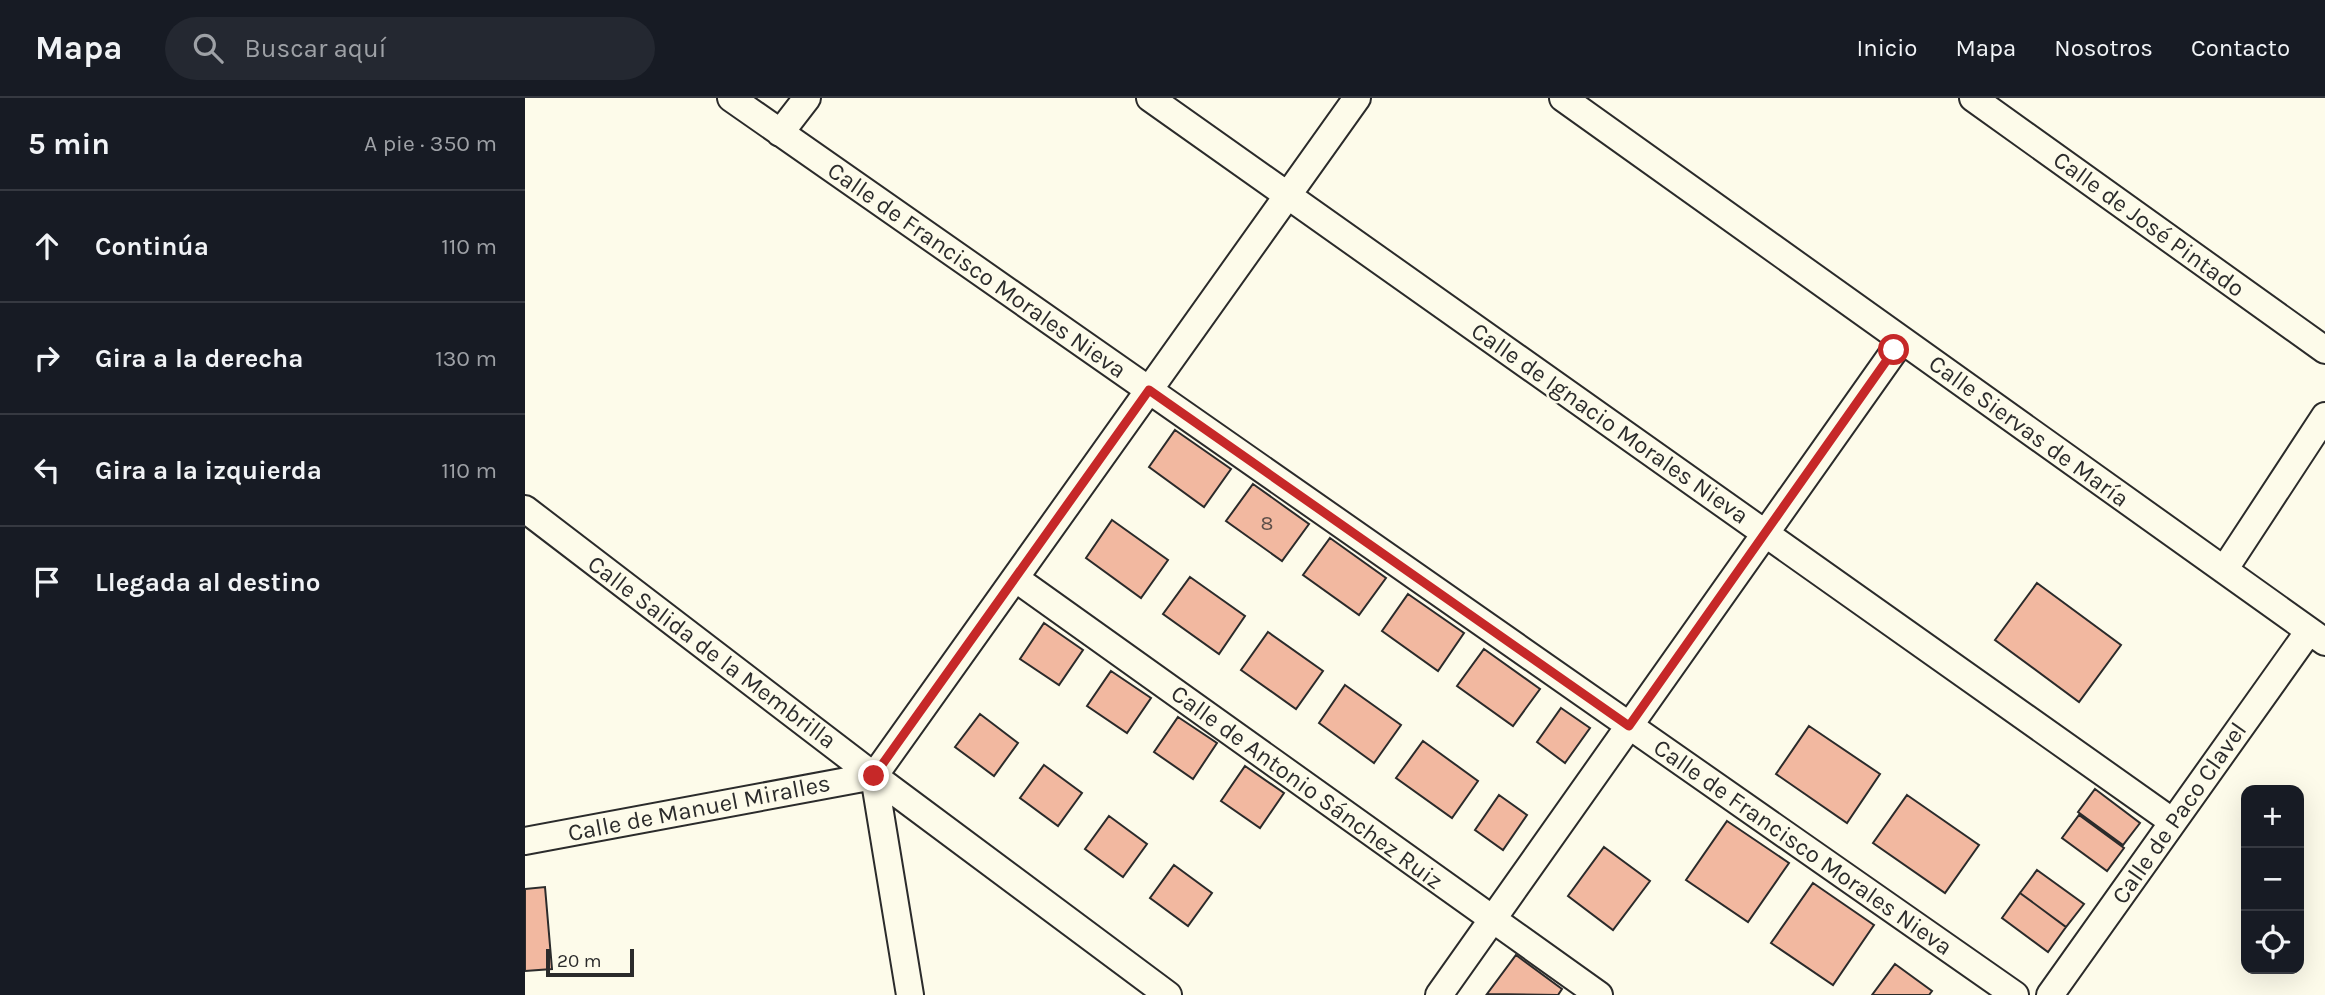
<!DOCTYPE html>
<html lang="es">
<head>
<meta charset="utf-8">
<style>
	body { margin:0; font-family:Karla,sans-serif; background:#242831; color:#f1f3f6 }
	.controls { position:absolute; right:21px; bottom:21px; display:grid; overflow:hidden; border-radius:14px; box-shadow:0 7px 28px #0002 }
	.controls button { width:63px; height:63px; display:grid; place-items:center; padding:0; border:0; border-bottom:2px solid #363941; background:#171b24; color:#f1f3f6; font:35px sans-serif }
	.scale { position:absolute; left:21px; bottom:18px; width:88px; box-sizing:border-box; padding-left:7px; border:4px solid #2b2b2b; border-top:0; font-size:19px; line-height:24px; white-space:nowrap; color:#2b2b2b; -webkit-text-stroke:5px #fdfbea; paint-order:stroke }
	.stop { position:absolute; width:21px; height:21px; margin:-16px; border:5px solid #c62828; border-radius:50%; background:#fff }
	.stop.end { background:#c62828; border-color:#fff; box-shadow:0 2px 7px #0008 }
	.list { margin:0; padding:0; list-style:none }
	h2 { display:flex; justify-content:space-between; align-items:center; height:91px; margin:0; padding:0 28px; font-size:30px }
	h2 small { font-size:23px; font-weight:400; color:#9ea1a6 }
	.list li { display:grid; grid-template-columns:46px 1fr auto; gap:21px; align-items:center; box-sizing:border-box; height:112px; padding:0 28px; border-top:2px solid #363941 }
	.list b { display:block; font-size:26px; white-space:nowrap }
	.list em { font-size:23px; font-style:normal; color:#9ea1a6 }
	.icon { flex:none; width:38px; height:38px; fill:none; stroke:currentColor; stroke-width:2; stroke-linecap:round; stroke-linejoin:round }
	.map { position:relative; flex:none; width:1800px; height:897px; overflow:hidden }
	header { display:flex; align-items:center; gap:42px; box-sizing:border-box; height:98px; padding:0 35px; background:#171b24; border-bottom:2px solid #363941 }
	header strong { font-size:33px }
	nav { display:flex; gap:38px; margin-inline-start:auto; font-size:24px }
	.search { width:490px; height:63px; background:#242831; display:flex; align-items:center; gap:18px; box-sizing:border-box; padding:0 24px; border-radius:38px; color:#9ea1a6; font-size:26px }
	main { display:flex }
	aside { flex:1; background:#171b24 }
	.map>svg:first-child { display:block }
	.building { fill:#f2b8a0; stroke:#2b2b2b; stroke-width:2 }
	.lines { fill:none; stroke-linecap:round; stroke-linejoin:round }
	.minor-casing { stroke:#2b2b2b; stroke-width:30 }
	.minor { stroke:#fdfbea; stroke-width:26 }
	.route { stroke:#c62828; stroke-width:9 }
	.labels { text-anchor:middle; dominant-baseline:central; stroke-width:5; stroke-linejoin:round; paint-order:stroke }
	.number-label { font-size:21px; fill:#5d4e48 }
	.street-label { font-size:24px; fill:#2b2b2b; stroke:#fdfbea }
</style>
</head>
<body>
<header>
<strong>Mapa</strong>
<div class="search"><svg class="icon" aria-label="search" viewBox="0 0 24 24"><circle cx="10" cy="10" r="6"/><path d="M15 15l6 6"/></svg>Buscar aquí</div>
<nav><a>Inicio</a><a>Mapa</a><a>Nosotros</a><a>Contacto</a></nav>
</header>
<main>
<aside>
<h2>5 min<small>A pie · 350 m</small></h2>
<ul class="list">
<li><svg class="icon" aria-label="ahead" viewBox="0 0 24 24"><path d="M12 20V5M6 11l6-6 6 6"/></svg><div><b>Continúa</b></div><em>110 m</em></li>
<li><svg class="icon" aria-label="right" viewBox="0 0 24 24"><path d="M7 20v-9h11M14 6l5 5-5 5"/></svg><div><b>Gira a la derecha</b></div><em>130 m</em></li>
<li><svg class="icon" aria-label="left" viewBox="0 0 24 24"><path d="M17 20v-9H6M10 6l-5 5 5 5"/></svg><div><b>Gira a la izquierda</b></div><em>110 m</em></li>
<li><svg class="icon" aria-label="arrive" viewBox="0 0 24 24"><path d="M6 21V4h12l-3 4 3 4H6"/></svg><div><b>Llegada al destino</b></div></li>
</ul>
</aside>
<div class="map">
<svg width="1800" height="897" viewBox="0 0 1800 897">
	<rect width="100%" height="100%" fill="#fdfbea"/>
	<path class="building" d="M650,332L706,371L679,409L624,369Z
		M728,386L784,426L757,463L701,423Z
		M587,422L643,462L616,500L561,460Z
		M805,440L861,480L834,517L778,477Z
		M665,479L720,518L694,556L638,516Z
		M1512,485L1596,547L1554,604L1470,542Z
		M883,496L939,535L913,573L857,533Z
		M519,525L558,552L534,587L495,561Z
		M743,534L798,573L771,611L716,572Z
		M959,551L1015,591L988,628L932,588Z
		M586,573L626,600L602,635L562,608Z
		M820,587L876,627L849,665L794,625Z
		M1036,610L1065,630L1040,665L1012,644Z
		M455,616L493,645L469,678L430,649Z
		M653,619L692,645L668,681L629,654Z
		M1284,628L1355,676L1322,725L1251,676Z
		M898,643L953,683L927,720L871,680Z
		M519,667L557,695L533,728L495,700Z
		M720,668L759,695L735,730L696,703Z
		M1570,691L1615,725L1598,747L1553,714Z
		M974,697L1002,717L978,752L950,732Z
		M1382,697L1454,747L1420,795L1348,745Z
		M1554,717L1599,750L1582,773L1537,740Z
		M584,718L622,746L598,779L560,751Z
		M1202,723L1264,765L1223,824L1161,782Z
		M1079,749L1125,783L1088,832L1043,798Z
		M649,767L687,795L663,828L625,800Z
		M1512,772L1559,806L1541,829L1495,795Z
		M1288,785L1349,827L1308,887L1246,845Z
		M20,789L27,871L0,873V791Z
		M1495,795L1541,829L1523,854L1477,820Z
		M991,857L1037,891L1033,897L962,896Z
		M1370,866L1407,893L1404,897H1347Z"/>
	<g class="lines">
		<g class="minor-casing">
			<path id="minor" d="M206,0L1490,897
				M625,0L1648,724
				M1038,0L1800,544
				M1448,0L1800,252
				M255,35L282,0
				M0,411L349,678L643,897
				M1699,472L1800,318
				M490,480L1074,897
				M349,678L832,0
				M349,678L385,897
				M0,743L349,678
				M914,897L1377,242
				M1525,897L1784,533"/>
		</g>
		<use href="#minor" class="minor"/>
	</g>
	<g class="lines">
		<path class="route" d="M349,678L624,292L1104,628L1369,252"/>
	</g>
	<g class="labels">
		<g class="number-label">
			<text x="742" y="425">8</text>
		</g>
		<g class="street-label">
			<text transform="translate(1624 126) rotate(36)">Calle de José Pintado</text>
			<text transform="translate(452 172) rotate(35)">Calle de Francisco Morales Nieva</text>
			<text transform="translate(1085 325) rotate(35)">Calle de Ignacio Morales Nieva</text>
			<text transform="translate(1504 333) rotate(36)">Calle Siervas de María</text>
			<text transform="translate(187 554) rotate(37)">Calle Salida de la Membrilla</text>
			<text transform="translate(782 689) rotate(36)">Calle de Antonio Sánchez Ruiz</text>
			<text transform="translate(174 710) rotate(-11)">Calle de Manuel Miralles</text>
			<text transform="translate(1654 715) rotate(-55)">Calle de Paco Clavel</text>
			<text transform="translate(1278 749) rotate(35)">Calle de Francisco Morales Nieva</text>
		</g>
	</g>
</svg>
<div class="controls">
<button>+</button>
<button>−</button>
<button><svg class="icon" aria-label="locate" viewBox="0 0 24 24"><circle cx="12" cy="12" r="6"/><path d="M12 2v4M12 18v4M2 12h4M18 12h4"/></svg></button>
</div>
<div class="scale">20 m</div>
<div class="stop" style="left:1369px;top:252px"></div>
<div class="stop end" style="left:349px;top:678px"></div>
</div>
</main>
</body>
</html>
